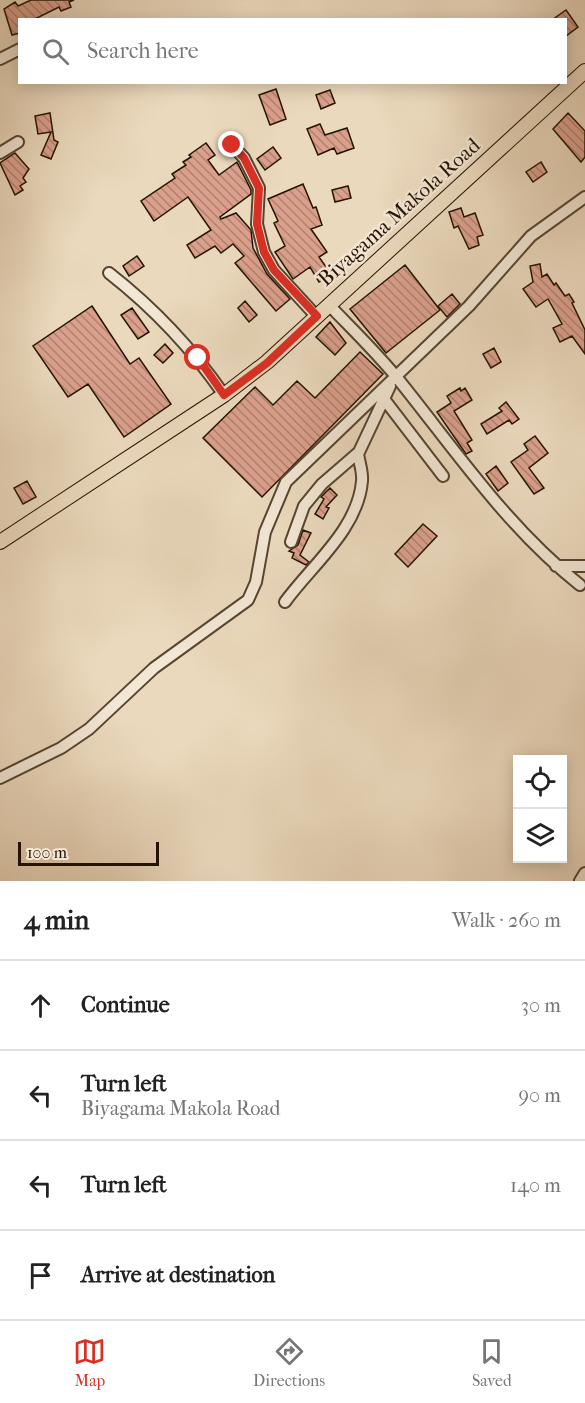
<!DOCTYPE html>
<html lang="en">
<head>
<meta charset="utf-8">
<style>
	body { margin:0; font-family:"IM FELL French Canon",serif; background:#f2f2f2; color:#222 }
	.controls { position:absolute; right:18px; bottom:18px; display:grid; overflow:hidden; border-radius:0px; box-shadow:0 3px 15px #0003 }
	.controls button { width:54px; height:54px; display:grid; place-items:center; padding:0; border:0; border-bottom:2px solid #e0e0e0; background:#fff; color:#222; font:30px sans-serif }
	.scale { position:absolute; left:18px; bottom:15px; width:141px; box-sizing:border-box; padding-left:6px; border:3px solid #241302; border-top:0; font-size:16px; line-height:21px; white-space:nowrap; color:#241302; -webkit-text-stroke:4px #f2e6d4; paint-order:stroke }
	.stop { position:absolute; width:18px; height:18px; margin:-14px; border:4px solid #d93025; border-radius:50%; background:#fff }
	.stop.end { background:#d93025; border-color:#fff; box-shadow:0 2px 6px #0008 }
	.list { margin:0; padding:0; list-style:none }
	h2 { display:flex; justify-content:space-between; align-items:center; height:78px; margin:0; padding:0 24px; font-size:26px }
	h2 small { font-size:20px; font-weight:400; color:#767676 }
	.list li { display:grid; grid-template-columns:39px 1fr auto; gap:18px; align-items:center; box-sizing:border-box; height:90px; padding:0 24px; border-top:2px solid #e0e0e0 }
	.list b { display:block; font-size:22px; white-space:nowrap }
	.list p { margin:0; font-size:20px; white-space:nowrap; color:#767676 }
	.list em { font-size:20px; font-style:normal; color:#767676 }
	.icon { flex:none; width:33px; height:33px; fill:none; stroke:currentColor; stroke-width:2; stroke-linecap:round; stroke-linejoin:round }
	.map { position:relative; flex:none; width:585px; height:881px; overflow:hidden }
	.search { position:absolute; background:#fff; box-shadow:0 3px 15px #0003; left:18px; right:18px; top:18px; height:66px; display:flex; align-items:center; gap:15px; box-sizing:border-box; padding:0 21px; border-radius:0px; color:#767676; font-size:22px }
	.sheet { height:438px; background:#fff }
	nav { display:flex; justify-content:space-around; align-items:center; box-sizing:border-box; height:84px; border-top:2px solid #e0e0e0; background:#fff; font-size:16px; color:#767676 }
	nav a { display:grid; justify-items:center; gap:3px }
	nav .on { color:#d93025 }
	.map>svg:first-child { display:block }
	.building { fill:url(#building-back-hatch); stroke:#241302; stroke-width:1.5 }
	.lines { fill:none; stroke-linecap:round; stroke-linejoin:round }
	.minor-casing { stroke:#564431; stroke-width:14 }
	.major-casing { stroke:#241302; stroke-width:16 }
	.minor { stroke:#f2e6d4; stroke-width:10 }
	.major { stroke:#ebd9bd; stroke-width:14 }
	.route { stroke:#d93025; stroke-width:8 }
	.labels { text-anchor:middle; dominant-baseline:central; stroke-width:5; stroke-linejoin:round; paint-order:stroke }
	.street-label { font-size:21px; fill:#241302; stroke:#f2e6d4 }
</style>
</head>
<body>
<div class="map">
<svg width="585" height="881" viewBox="0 0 585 881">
	<defs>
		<pattern id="building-back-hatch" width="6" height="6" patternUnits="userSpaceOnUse" patternTransform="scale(1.5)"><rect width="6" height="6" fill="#dba08c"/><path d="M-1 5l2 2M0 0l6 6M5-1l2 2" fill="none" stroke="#b18170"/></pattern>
	</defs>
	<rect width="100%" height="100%" fill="#ebd9bd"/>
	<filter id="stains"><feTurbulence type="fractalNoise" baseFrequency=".00333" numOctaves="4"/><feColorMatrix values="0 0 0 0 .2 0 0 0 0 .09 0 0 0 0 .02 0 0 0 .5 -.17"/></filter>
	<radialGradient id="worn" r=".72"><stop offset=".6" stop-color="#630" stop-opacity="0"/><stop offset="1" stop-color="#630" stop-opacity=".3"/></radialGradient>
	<path class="building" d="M31,0H74L69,2L71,7L61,11L59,7L33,20H20V33L12,35L4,9L15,2L18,6Z
		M566,10L578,27L566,36V20H552Z
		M276,89L286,119L270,125L259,95Z
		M330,90L335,103L321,109L316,95Z
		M50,113L54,140L58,142L51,159L41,155L51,132L38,134L35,116Z
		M568,113L585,131V157L581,162L553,129Z
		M320,124L325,135L347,128L354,148L337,154L334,148L318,155L307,129Z
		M206,143L215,155L208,160L219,175L237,162L251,190V194L220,217L221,219L236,213L251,230L253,248L267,274L290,299L276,311L235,263L244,256L233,244L221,253L215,246L195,258L187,245L211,230L188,197L154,221L141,201L175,178L172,174L186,165L183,162L191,157L189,155Z
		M273,147L281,158L265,170L257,159Z
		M15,153L29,169L23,178L26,182L20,186L23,190L15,195L0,163Z
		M541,162L547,172L533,182L526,172Z
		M303,184L313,208L316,207L322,225L311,229L327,252L319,257L331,274L319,282L310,267L293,279L275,252L285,246L274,223L278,221L268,199Z
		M348,186L351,198L335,202L332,190Z
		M461,208L464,217L475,213L483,235L477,237L479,245L469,249L458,226L454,228L449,212Z
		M137,256L144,266L129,276L123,266Z
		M540,264L542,277L547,274L554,285L556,283L565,296L569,294L574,302L572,303L585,330V354L572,336L560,342L553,328L562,324L548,299L536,307L523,289L533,282L530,266Z
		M405,265L440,310L386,353L350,309Z
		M452,294L460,304L447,317L438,306Z
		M245,301L257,315L249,322L238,308Z
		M92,306L130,364L139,358L171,404L124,437L88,384L68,397L33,346Z
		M132,308L149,332L138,339L121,315Z
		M330,322L346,343L335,355L316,337Z
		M165,344L173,353L163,363L154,355Z
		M494,348L501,362L491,368L483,354Z
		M360,352L383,374L262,497L203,438L255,387L273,405L297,381L315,398Z
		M460,388L461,391L465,388L472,400L454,411L472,440L467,443L472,451L466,454L437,412L451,403L447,396Z
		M506,402L519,419L512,424L509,420L487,434L481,424L502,411L499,408Z
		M535,436L548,453L529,468L544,488L534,494L511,462L528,450L524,444Z
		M496,466L508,483L498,491L486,474Z
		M27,481L36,497L23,504L14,488Z
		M330,488L337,495L326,507L329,508L323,519L315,514L324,499L321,497Z
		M423,524L437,536L408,567L395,554Z
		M303,530L311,533L300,555L309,562L306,565L292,558L294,553L289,551L298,545Z"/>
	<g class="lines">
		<g class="minor-casing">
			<path id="minor" d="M0,59L20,49
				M232,145L244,158L259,188L257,224L264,252L274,270L317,317
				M0,153L18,142
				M109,273C155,309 191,347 224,395
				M329,305C352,329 377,353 398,379C456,451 507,527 580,585
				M384,399L443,476
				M291,542L304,506L322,484L359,452L390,386
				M556,566H585
				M285,602C312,565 358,529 362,481C363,472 359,462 358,453
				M0,778L61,748L89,729L154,668L248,600L256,582L265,532L286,482L469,306L531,236L585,197
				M580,881L585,873"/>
		</g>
		<g class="major-casing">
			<path id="major" d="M0,542L224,395L267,362L585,71"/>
		</g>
		<use href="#minor" class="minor"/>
		<use href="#major" class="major"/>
	</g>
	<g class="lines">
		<path class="route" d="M198,358L224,395L267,363L317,316L274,270L264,252L257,224L259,188L244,158L232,145"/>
	</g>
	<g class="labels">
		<g class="street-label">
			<text transform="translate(399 212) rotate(-42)">Biyagama Makola Road</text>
		</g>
	</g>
	<rect width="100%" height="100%" filter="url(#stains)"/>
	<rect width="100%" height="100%" fill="url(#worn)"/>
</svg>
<div class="controls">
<button><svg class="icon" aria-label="locate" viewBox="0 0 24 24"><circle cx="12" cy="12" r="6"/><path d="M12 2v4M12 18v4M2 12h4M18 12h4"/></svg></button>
<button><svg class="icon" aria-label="layers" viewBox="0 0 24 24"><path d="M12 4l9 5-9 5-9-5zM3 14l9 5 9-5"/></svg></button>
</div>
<div class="scale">100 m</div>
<div class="stop" style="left:198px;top:358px"></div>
<div class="stop end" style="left:232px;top:145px"></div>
<div class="search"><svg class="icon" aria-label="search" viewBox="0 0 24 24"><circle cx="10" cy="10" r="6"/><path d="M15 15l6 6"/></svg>Search here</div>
</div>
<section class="sheet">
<h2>4 min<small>Walk · 260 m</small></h2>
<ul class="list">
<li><svg class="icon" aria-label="ahead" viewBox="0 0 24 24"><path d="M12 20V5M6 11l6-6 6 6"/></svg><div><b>Continue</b></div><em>30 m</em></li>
<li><svg class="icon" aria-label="left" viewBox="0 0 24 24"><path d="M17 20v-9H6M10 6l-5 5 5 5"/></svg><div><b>Turn left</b><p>Biyagama Makola Road</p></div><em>90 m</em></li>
<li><svg class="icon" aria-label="left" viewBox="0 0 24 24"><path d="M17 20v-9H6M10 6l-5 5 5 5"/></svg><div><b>Turn left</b></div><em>140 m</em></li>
<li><svg class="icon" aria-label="arrive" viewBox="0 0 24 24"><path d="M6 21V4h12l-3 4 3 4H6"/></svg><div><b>Arrive at destination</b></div></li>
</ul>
</section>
<nav>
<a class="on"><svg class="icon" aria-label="map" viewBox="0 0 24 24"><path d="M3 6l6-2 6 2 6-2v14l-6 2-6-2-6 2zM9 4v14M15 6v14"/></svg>Map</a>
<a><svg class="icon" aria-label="directions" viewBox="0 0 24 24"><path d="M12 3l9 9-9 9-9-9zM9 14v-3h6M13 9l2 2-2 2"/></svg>Directions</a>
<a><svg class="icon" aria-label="saved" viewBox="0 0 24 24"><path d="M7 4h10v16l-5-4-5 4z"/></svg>Saved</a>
</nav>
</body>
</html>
